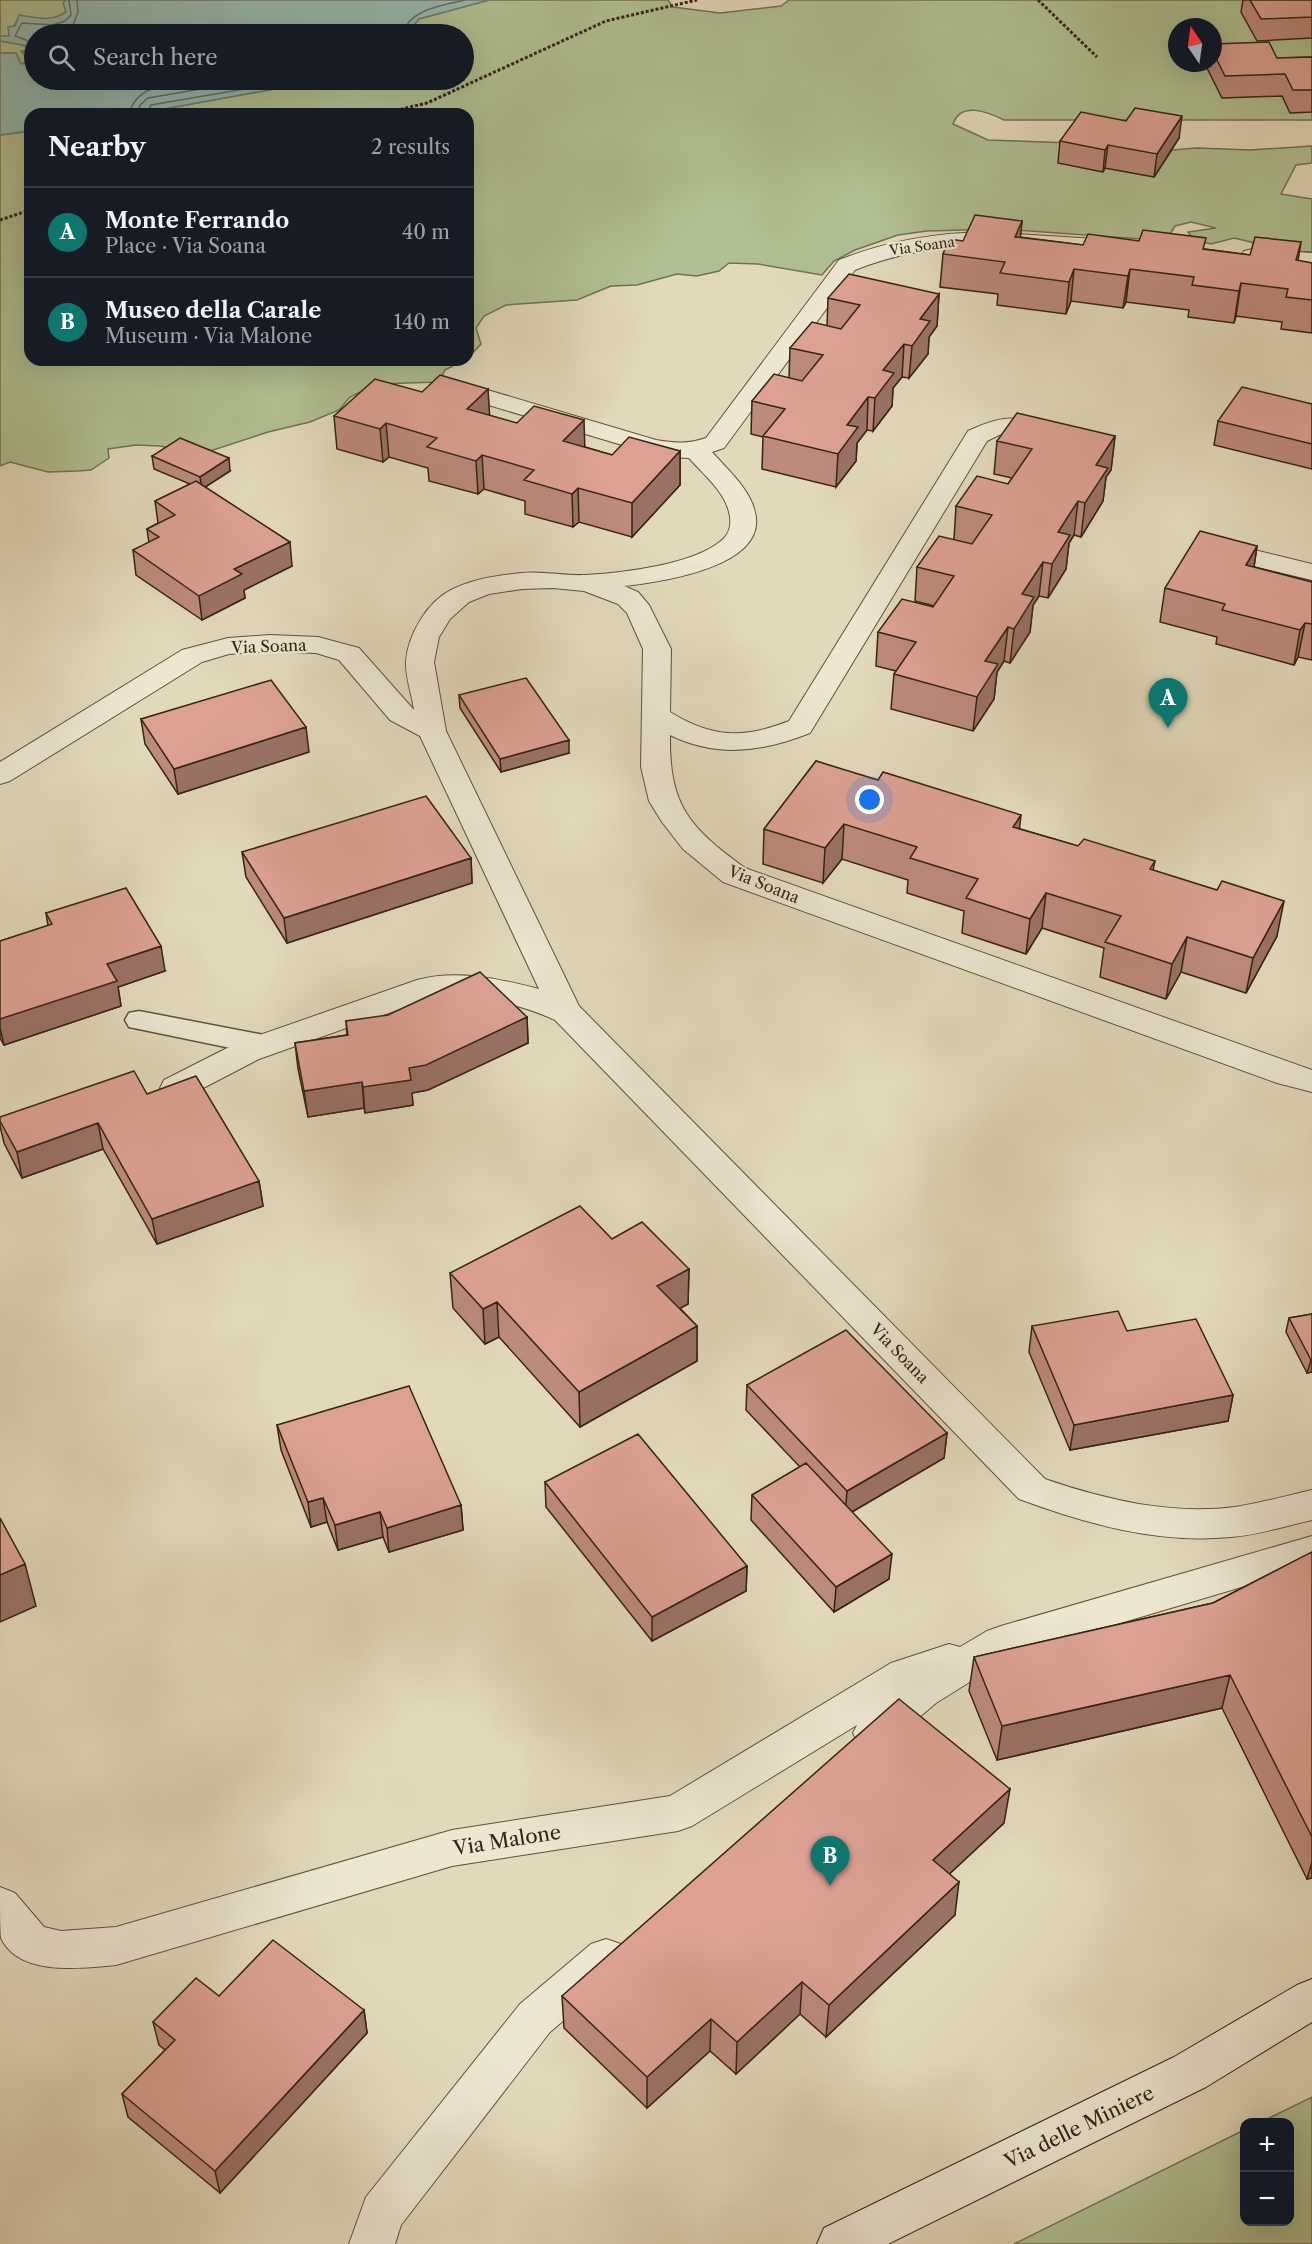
<!DOCTYPE html>
<html lang="en">
<head>
<meta charset="utf-8">
<style>
	body { margin:0; font-family:"Libre Caslon Text",serif; background:#242831; color:#f1f3f6 }
	.controls { position:absolute; right:18px; bottom:18px; display:grid; overflow:hidden; border-radius:12px; box-shadow:0 6px 24px #0002 }
	.controls button { width:54px; height:54px; display:grid; place-items:center; padding:0; border:0; border-bottom:2px solid #363941; background:#171b24; color:#f1f3f6; font:30px sans-serif }
	.compass { position:absolute; left:1168px; top:18px; width:54px; height:54px; border-radius:50%; background:#171b24; box-shadow:0 6px 24px #0002; rotate:347deg }
	.you { position:absolute; left:870px; top:800px; width:21px; height:21px; margin:-15px; border:4px solid #fff; border-radius:50%; background:#1a73e8; box-shadow:0 0 0 9px #1a73e833 }
	.badge { display:grid; place-items:center; width:39px; height:39px; border-radius:50%; background:#0f766e; color:#fff; font-size:20px; font-weight:700 }
	.pin { position:absolute; translate:-50% -50px; filter:drop-shadow(0 2px 3px #0008) }
	.pin::after { content:''; position:absolute; top:32px; width:21px; height:18px; background:inherit; clip-path:polygon(0 0,100% 0,50% 100%) }
	.list { margin:0; padding:0; list-style:none }
	h2 { display:flex; justify-content:space-between; align-items:center; height:78px; margin:0; padding:0 24px; font-size:26px }
	h2 small { font-size:20px; font-weight:400; color:#9ea1a6 }
	.list li { display:grid; grid-template-columns:39px 1fr auto; gap:18px; align-items:center; box-sizing:border-box; height:90px; padding:0 24px; border-top:2px solid #363941 }
	.list b { display:block; font-size:22px; white-space:nowrap }
	.list p { margin:0; font-size:20px; white-space:nowrap; color:#9ea1a6 }
	.list em { font-size:20px; font-style:normal; color:#9ea1a6 }
	.icon { flex:none; width:33px; height:33px; fill:none; stroke:currentColor; stroke-width:2; stroke-linecap:round; stroke-linejoin:round }
	.map { position:relative; flex:none; width:1312px; height:2244px; overflow:hidden }
	.search { position:absolute; background:#171b24; box-shadow:0 6px 24px #0002; left:24px; top:24px; width:450px; height:66px; display:flex; align-items:center; gap:15px; box-sizing:border-box; padding:0 21px; border-radius:33px; color:#9ea1a6; font-size:22px }
	.panel { position:absolute; background:#171b24; box-shadow:0 6px 24px #0002; left:24px; top:108px; width:450px; height:258px; border-radius:18px }
	.map>svg:first-child { display:block }
	.green { fill:#b0c092; stroke:#727252; stroke-width:1.5; fill-rule:evenodd }
	.water { fill:#95bab1; stroke:#6e7e71; stroke-width:1.5 }
	.lines { fill:none; stroke-linecap:round; stroke-linejoin:round }
	.shore { stroke:#646f61; stroke-width:1.5 }
	.lane-casing { stroke:#60513c; stroke-width:3 }
	.street-casing { stroke:#60513c; stroke-width:2 }
	.secondary-casing { stroke:#342411; stroke-width:2 }
	.path { stroke:#342411; stroke-width:3; stroke-dasharray:3 2; stroke-linecap:butt }
	.lane { fill:#ece6d3; fill-rule:evenodd }
	.street { fill:#ece6d3; fill-rule:evenodd }
	.secondary { fill:#ece6d3; fill-rule:evenodd }
	.wall { fill:#bd8a7e; stroke:#342411; stroke-width:1.5 }
	.shaded-wall { fill:#9a7167; stroke:#342411; stroke-width:1.5 }
	.building { fill:#dca193; stroke:#342411; stroke-width:1.5 }
	.labels { text-anchor:middle; dominant-baseline:central; stroke-width:4.5; stroke-linejoin:round; paint-order:stroke }
	.far-street-label { font-size:14px; fill:#342411; stroke:#ece6d3 }
	.street-label { font-size:16px; fill:#342411; stroke:#ece6d3 }
	.near-street-label { font-size:20px; fill:#342411; stroke:#ece6d3 }
</style>
</head>
<body>
<div class="map">
<svg width="1312" height="2244" viewBox="0 0 1312 2244">
	<rect width="100%" height="100%" fill="#e2d9bb"/>
	<filter id="stains"><feTurbulence type="fractalNoise" baseFrequency=".00333" numOctaves="4"/><feColorMatrix values="0 0 0 0 .2 0 0 0 0 .09 0 0 0 0 .02 0 0 0 .5 -.17"/></filter>
	<radialGradient id="worn" r=".72"><stop offset=".6" stop-color="#630" stop-opacity="0"/><stop offset="1" stop-color="#630" stop-opacity=".3"/></radialGradient>
	<path class="green" d="M0,0H66V12C51,22 33,21 16,22L9,36H0Z
		M489,0H668L673,7L720,13L781,6L789,0H1312V120H1004C988,112 961,101 953,124L988,140L1073,143L1059,163L1102,172L1105,168L1154,177L1172,150L1197,148L1250,150L1312,146V163L1296,165L1281,194L1312,199V252L1265,251L1251,242L1234,238L1211,244L1194,240L1188,232L1216,228L1191,222L1175,226L1169,236L1170,241L1001,229L927,231L898,235L855,250L834,261L822,275L758,264L729,263L719,271L697,276L677,274L637,285L611,286L577,300L506,305L484,316L476,328L481,344L468,358V114H136L324,80H464V34H406L419,19ZM1177,27H1213V63H1177Z
		M0,41L23,45L33,51L22,52L30,61L21,64L16,53H0Z
		M30,131V360H464L445,370L439,382L376,384L350,397L339,410L310,422L268,432L195,456L161,446L136,445L108,449L109,458L91,470L78,471L48,472L10,462L0,466V135Z
		M1312,2097V2244H1014L1244,2130V2222H1290V2122H1261Z"/>
	<path class="water" d="M66,0H489L419,19L406,34H34V80H324L136,114H30V131L0,135V53H16L21,64L30,61L21,51L32,50L23,45L0,41V36H9L8,27L15,26L19,15C37,17 49,23 66,12L63,3Z"/>
	<g class="lines">
		<path class="shore" d="M36,34L73,25L78,12L77,0
			M402,34C411,8 442,6 465,0
			M34,47L26,40L15,36L22,23L53,25L65,21L71,15L69,0
			M129,114C137,82 175,84 202,80
			M138,114L140,105L148,98L253,80
			M146,114L151,105L296,80"/>
		<g class="lane-casing">
			<path id="lane" d="M139,1011L264,1035L274,1038L278,1045L274,1052L264,1055L129,1027L125,1020L129,1013Z"/>
		</g>
		<g class="street-casing">
			<path id="street" d="M986,232L1129,241L1137,243L1141,248L1137,253L1129,255C1033,247 947,233 855,270L724,448L712,452C727,469 750,489 755,512C769,567 660,582 624,586L638,592L649,605L671,649L670,712C712,738 744,739 789,721L968,431C985,423 1005,415 1024,420L1028,425L1024,430L999,435L987,441L810,733C762,752 717,758 670,735C669,806 689,827 745,868L1312,1070V1092L1277,1083L723,882L683,849L662,822L649,801L641,767L643,649L627,613L618,604L584,591L553,588L522,589L489,594L469,602L450,619L439,637L434,662L446,731L579,1006L1045,1479C1106,1500 1171,1515 1235,1507C1261,1503 1286,1496 1312,1490V1520C1285,1526 1258,1535 1231,1537C1157,1544 1087,1524 1019,1499L555,1020C514,1001 475,996 431,998L259,1059L188,1096L176,1099L164,1096L160,1088L164,1080L237,1043L417,980C457,969 500,979 539,989L420,736L390,720L339,660L316,653L270,651L229,654L202,662L10,781L0,784V762L182,650L228,638L270,635L318,637L359,648L414,710C412,695 405,676 406,661C408,635 427,602 451,590C472,579 499,575 522,573C543,571 564,576 585,575C622,573 692,565 721,541C730,534 732,523 729,512C724,491 703,474 689,458L668,457L642,451L455,395L452,390L455,385L464,383L656,440C674,443 689,444 706,438L839,260C887,241 934,233 986,232Z
				M1252,249L1312,253V267L1244,261L1240,256L1244,251Z
				M1217,541L1312,564V580L1208,555L1204,549L1208,543Z
				M1312,1536V1566L1013,1655L936,1703L887,1745L873,1750L859,1745L853,1733L857,1725L692,1826L678,1831L452,1866L116,1965C82,1968 19,1977 1,1938C0,1929 0,1899 0,1887L15,1893L44,1927L61,1931L116,1927L452,1830L670,1796L891,1663L949,1644L960,1647L987,1631L1001,1626Z
				M606,1939L621,1944L627,1958L621,1972L550,2032L401,2225L395,2244H349L366,2197L520,2004L591,1944Z"/>
		</g>
		<g class="secondary-casing">
			<path id="secondary" d="M1312,1979V2022L1206,2087L888,2244H817L824,2228L1174,2057L1297,1985Z"/>
		</g>
		<path class="path" d="M1038,0L1097,57
			M381,114L427,103L606,21L697,0
			M0,220L30,210"/>
		<use href="#lane" class="lane"/>
		<use href="#street" class="street"/>
		<use href="#secondary" class="secondary"/>
	</g>
	<path class="wall" d="M1243,0H1312V38L1257,41L1241,12Z
		M1213,44L1277,58L1312,57V112L1290,113L1282,96L1222,98L1206,66L1207,63H1213Z
		M1179,138L1154,177L1105,168L1103,172L1058,163L1060,141Z
		M1022,221L1020,237L1083,245L1205,249L1250,255L1301,242L1298,261L1312,263V333L1281,329L1282,322L1236,316L1234,323L1188,317L1189,310L1126,302L1123,308L1071,301L1066,314L997,305L998,294L940,287L943,254Z
		M939,294L937,326L929,337L928,354L909,378L902,377L893,388L892,406L873,431L867,430L857,443L856,461L836,487L762,469L763,437L751,434L752,401L789,378L790,348L827,326L828,298Z
		M488,389L489,415L585,447L612,455L680,451V485L632,537L579,522L573,527L525,514V501L484,489L478,494L429,481L428,468L389,457L383,462L337,449L334,416L422,392Z
		M1312,404V469L1214,445L1218,421Z
		M1115,436L1111,470L1106,477L1103,501L1081,537L1074,535L1069,543L1066,569L1048,598L1039,596L1033,605L1030,632L1010,663L1004,661L997,672L994,699L973,731L891,709L894,674L896,671L876,666L878,632L933,607L934,606L915,601L917,567L954,539L956,506L1008,484L1012,478L994,474L997,441Z
		M152,456L230,471L205,487L292,566L244,590L245,598L202,620L136,575L133,550L149,543L147,529L158,523L155,501L190,484L154,469Z
		M1257,546L1254,567L1312,582V660L1298,657L1294,665L1216,644L1217,637L1160,622L1165,588Z
		M459,695L569,753L501,772L460,708Z
		M141,719L309,752L178,794L145,744Z
		M816,761L1020,829L1078,846L1155,861L1153,870L1277,936L1246,993L1181,972L1166,999L1100,977L1104,948L1042,928L1026,954L962,933L964,911L907,893L908,880L842,859L823,883L763,864L764,829Z
		M242,852L471,858L472,883L287,943L246,877Z
		M46,913L165,971L118,987L121,1006L4,1045L0,1038V941L48,926Z
		M527,1017L528,1043L428,1090L412,1093L413,1105L365,1113L364,1108L308,1117L298,1069L295,1043L347,1035L346,1021Z
		M147,1094L259,1181L263,1206L157,1244L103,1149L22,1178L4,1143L0,1126V1117Z
		M612,1239L689,1269L688,1304L680,1308L697,1326V1361L580,1427L499,1337L485,1344L453,1308L450,1273Z
		M1312,1314V1372L1307,1373L1286,1332L1289,1318Z
		M1032,1326L1127,1331L1233,1395L1228,1421L1070,1450L1029,1352Z
		M747,1385L947,1433L944,1458L852,1512L889,1579L834,1612L751,1520L752,1495L800,1467L746,1410Z
		M277,1425L461,1505L463,1530L389,1552L383,1537L338,1550L327,1522L311,1527L281,1450Z
		M545,1482L747,1566L746,1591L652,1641L546,1507Z
		M1312,1552V1878L1307,1879L1222,1708L997,1760L969,1691L974,1657L1213,1603Z
		M1004,1823L949,1874L955,1915L826,2037L800,2014L736,2074L710,2051L647,2108L564,2028L562,1996Z
		M219,1996L364,2010L367,2033L220,2193L128,2117L122,2094L165,2050L159,2045L153,2022Z"/>
	<path class="shaded-wall" d="M1182,116L1179,138L1154,177L1157,154Z
		M1108,145L1105,168L1103,172L1105,150Z
		M1022,221L1019,253L1015,237Z
		M1074,269L1071,301L1066,314L1069,282Z
		M1130,269L1126,302L1123,308L1128,276Z
		M1241,283L1236,316L1234,323L1239,291Z
		M939,294L937,326L929,337L928,354L909,378L912,346L920,319Z
		M904,344L902,377L893,388L892,406L873,431L875,398L883,370Z
		M488,389L490,422L467,409Z
		M868,397L867,430L857,443L856,461L836,487L838,454L847,425Z
		M584,420L585,453L563,441Z
		M386,423L389,457L383,462L380,429Z
		M1115,436L1111,470L1106,477L1103,501L1081,537L1085,503L1096,465Z
		M680,451V485L632,537V503Z
		M482,455L484,489L478,494L476,461Z
		M229,458L230,471L202,489L200,477Z
		M578,488L579,522L573,527L572,494Z
		M1078,501L1074,535L1069,543L1066,569L1048,598L1052,564L1058,532Z
		M290,542L292,566L244,590L245,598L202,620L199,596L234,569Z
		M1257,546L1252,580L1246,565Z
		M1043,562L1039,596L1033,605L1030,632L1010,663L1014,629L1022,594Z
		M1305,623L1298,657L1294,665L1300,630Z
		M1008,627L1004,661L997,672L994,699L973,731L977,697L985,661Z
		M306,727L309,752L178,794L174,769Z
		M569,740V753L501,772L500,759Z
		M1021,815L1017,850L1013,827Z
		M844,824L842,859L823,883L825,848Z
		M471,858L472,883L287,943L284,918Z
		M1046,893L1042,928L1026,954L1030,919Z
		M1284,901L1277,936L1246,993L1253,958Z
		M1187,937L1181,972L1166,999L1172,964Z
		M161,946L165,971L118,987L121,1006L4,1045L0,1028V1019L107,964Z
		M527,1017L528,1043L428,1090L412,1093L413,1105L365,1113L363,1087Z
		M362,1082L364,1108L308,1117L304,1091Z
		M98,1123L103,1149L22,1178L17,1152Z
		M259,1181L263,1206L157,1244L152,1219Z
		M689,1269L688,1304L657,1321V1286Z
		M497,1302L499,1337L485,1344L483,1309Z
		M697,1326V1361L580,1427L579,1392Z
		M1311,1360H1312V1372L1307,1373Z
		M1233,1395L1228,1421L1070,1450L1074,1425Z
		M947,1433L944,1458L845,1516L847,1491Z
		M323,1498L327,1522L311,1527L308,1502Z
		M461,1505L463,1530L389,1552L387,1528Z
		M380,1512L383,1537L338,1550L335,1525Z
		M892,1554L889,1579L834,1612L836,1587Z
		M25,1564L36,1606L0,1622V1575Z
		M747,1566L746,1591L652,1641V1617Z
		M1230,1675L1222,1708L997,1760L1002,1726Z
		M1010,1789L1004,1823L929,1893L933,1860Z
		M1312,1862V1878L1307,1879Z
		M959,1882L955,1915L826,2037L829,2005Z
		M802,1982L800,2014L736,2074L737,2042Z
		M364,2010L367,2033L220,2193L215,2171Z
		M711,2019L710,2051L647,2108V2077Z"/>
	<path class="building" d="M1250,0H1312V17L1261,19Z
		M1269,42L1277,58L1312,57V90H1293L1285,74L1225,76L1213,52V44Z
		M1135,108L1182,116L1157,154L1108,145L1105,150L1060,141L1081,112L1126,121Z
		M975,215L1022,221L1015,237L1083,245L1088,234L1139,241L1143,230L1206,238L1203,249L1250,255L1255,237L1301,242L1296,260L1312,263V300L1286,297L1288,289L1241,283L1239,291L1192,285L1194,277L1130,269L1128,276L1074,269L1069,282L1000,273L1005,262L943,254L949,239L963,241Z
		M849,274L939,294L920,319L930,321L912,346L904,344L883,370L894,373L875,398L868,397L847,425L858,427L838,454L763,436L785,409L752,401L774,374L802,381L823,355L790,348L812,322L841,329L860,305L828,298Z
		M440,375L488,389L467,409L517,423L534,406L584,420L563,441L612,455L629,437L680,451L632,503L578,488L572,494L524,480L534,470L482,455L476,461L427,447L437,438L386,423L380,429L334,416L375,379L422,392Z
		M1242,387L1312,404V444L1218,421Z
		M1017,413L1115,436L1096,465L1108,468L1085,503L1078,501L1058,532L1070,535L1052,564L1043,562L1022,594L1034,597L1014,629L1008,627L985,661L998,664L977,697L894,674L916,642L878,632L902,599L933,607L954,576L917,567L939,536L972,544L992,515L956,506L977,476L1008,484L1032,449L997,441Z
		M180,438L229,458L200,477L152,456Z
		M196,481L290,542L234,569L242,574L199,596L133,550L159,537L147,529L175,515L155,501Z
		M1200,531L1257,546L1246,565L1312,582V624L1305,623L1300,630L1222,610L1225,604L1165,588Z
		M526,678L569,740L500,759L459,695Z
		M271,680L306,727L174,769L141,719Z
		M816,761L878,780L883,772L1021,815L1013,827L1078,846L1084,839L1155,861L1150,869L1217,890L1222,881L1284,901L1253,958L1187,937L1172,964L1105,942L1121,916L1046,893L1030,919L966,898L978,879L910,858L917,847L844,824L825,848L764,829Z
		M426,796L471,858L284,918L242,852Z
		M126,888L161,946L107,964L117,981L0,1019V941L52,924L46,913Z
		M480,972L527,1017L426,1065L409,1068L411,1080L363,1087L362,1082L304,1091L295,1043L348,1035L346,1021L388,1015Z
		M134,1071L147,1094L196,1076L259,1181L152,1219L98,1123L17,1152L0,1121V1117Z
		M580,1206L612,1239L642,1222L689,1269L657,1286L697,1326L579,1392L497,1302L483,1309L450,1273Z
		M1118,1311L1127,1331L1196,1319L1233,1395L1074,1425L1032,1326Z
		M1312,1314V1360H1311L1289,1318Z
		M846,1330L947,1433L847,1491L747,1385Z
		M409,1386L461,1505L387,1528L380,1512L335,1525L323,1498L308,1502L277,1425Z
		M638,1434L747,1566L652,1617L545,1482Z
		M806,1463L892,1554L836,1587L752,1495Z
		M0,1518L25,1564L0,1575Z
		M1312,1552V1837L1230,1675L1002,1726L974,1657L1213,1603Z
		M899,1699L1010,1789L933,1860L959,1882L829,2005L802,1982L737,2042L711,2019L647,2077L562,1996Z
		M273,1940L364,2010L215,2171L122,2094L175,2040L153,2022L196,1978L219,1996Z"/>
	<g class="labels">
		<g class="far-street-label">
			<text transform="translate(922 246) rotate(-8)">Via Soana</text>
		</g>
		<g class="street-label">
			<text transform="translate(269 646) rotate(-2)">Via Soana</text>
			<text transform="translate(764 884) rotate(22)">Via Soana</text>
			<text transform="translate(900 1353) rotate(46)">Via Soana</text>
		</g>
		<g class="near-street-label">
			<text transform="translate(507 1840) rotate(-9)">Via Malone</text>
			<text transform="translate(1079 2127) rotate(-26)">Via delle Miniere</text>
		</g>
	</g>
	<rect width="100%" height="100%" filter="url(#stains)"/>
	<rect width="100%" height="100%" fill="url(#worn)"/>
</svg>
<div class="controls">
<button>+</button>
<button>−</button>
</div>
<svg class="compass" viewBox="-18 -18 36 36"><path d="M0-13l5 13h-10z" fill="#e53935"/><path d="M0 13l5-13h-10z" fill="#9ea1a6"/></svg>
<div class="you"></div>
<div class="pin badge" style="left:1168px;top:728px">A</div>
<div class="pin badge" style="left:830px;top:1886px">B</div>
<div class="search"><svg class="icon" aria-label="search" viewBox="0 0 24 24"><circle cx="10" cy="10" r="6"/><path d="M15 15l6 6"/></svg>Search here</div>
<section class="panel">
<h2>Nearby<small>2 results</small></h2>
<ul class="list">
<li><span class="badge">A</span><div><b>Monte Ferrando</b><p>Place · Via Soana</p></div><em>40 m</em></li>
<li><span class="badge">B</span><div><b>Museo della Carale</b><p>Museum · Via Malone</p></div><em>140 m</em></li>
</ul>
</section>
</div>
</body>
</html>
